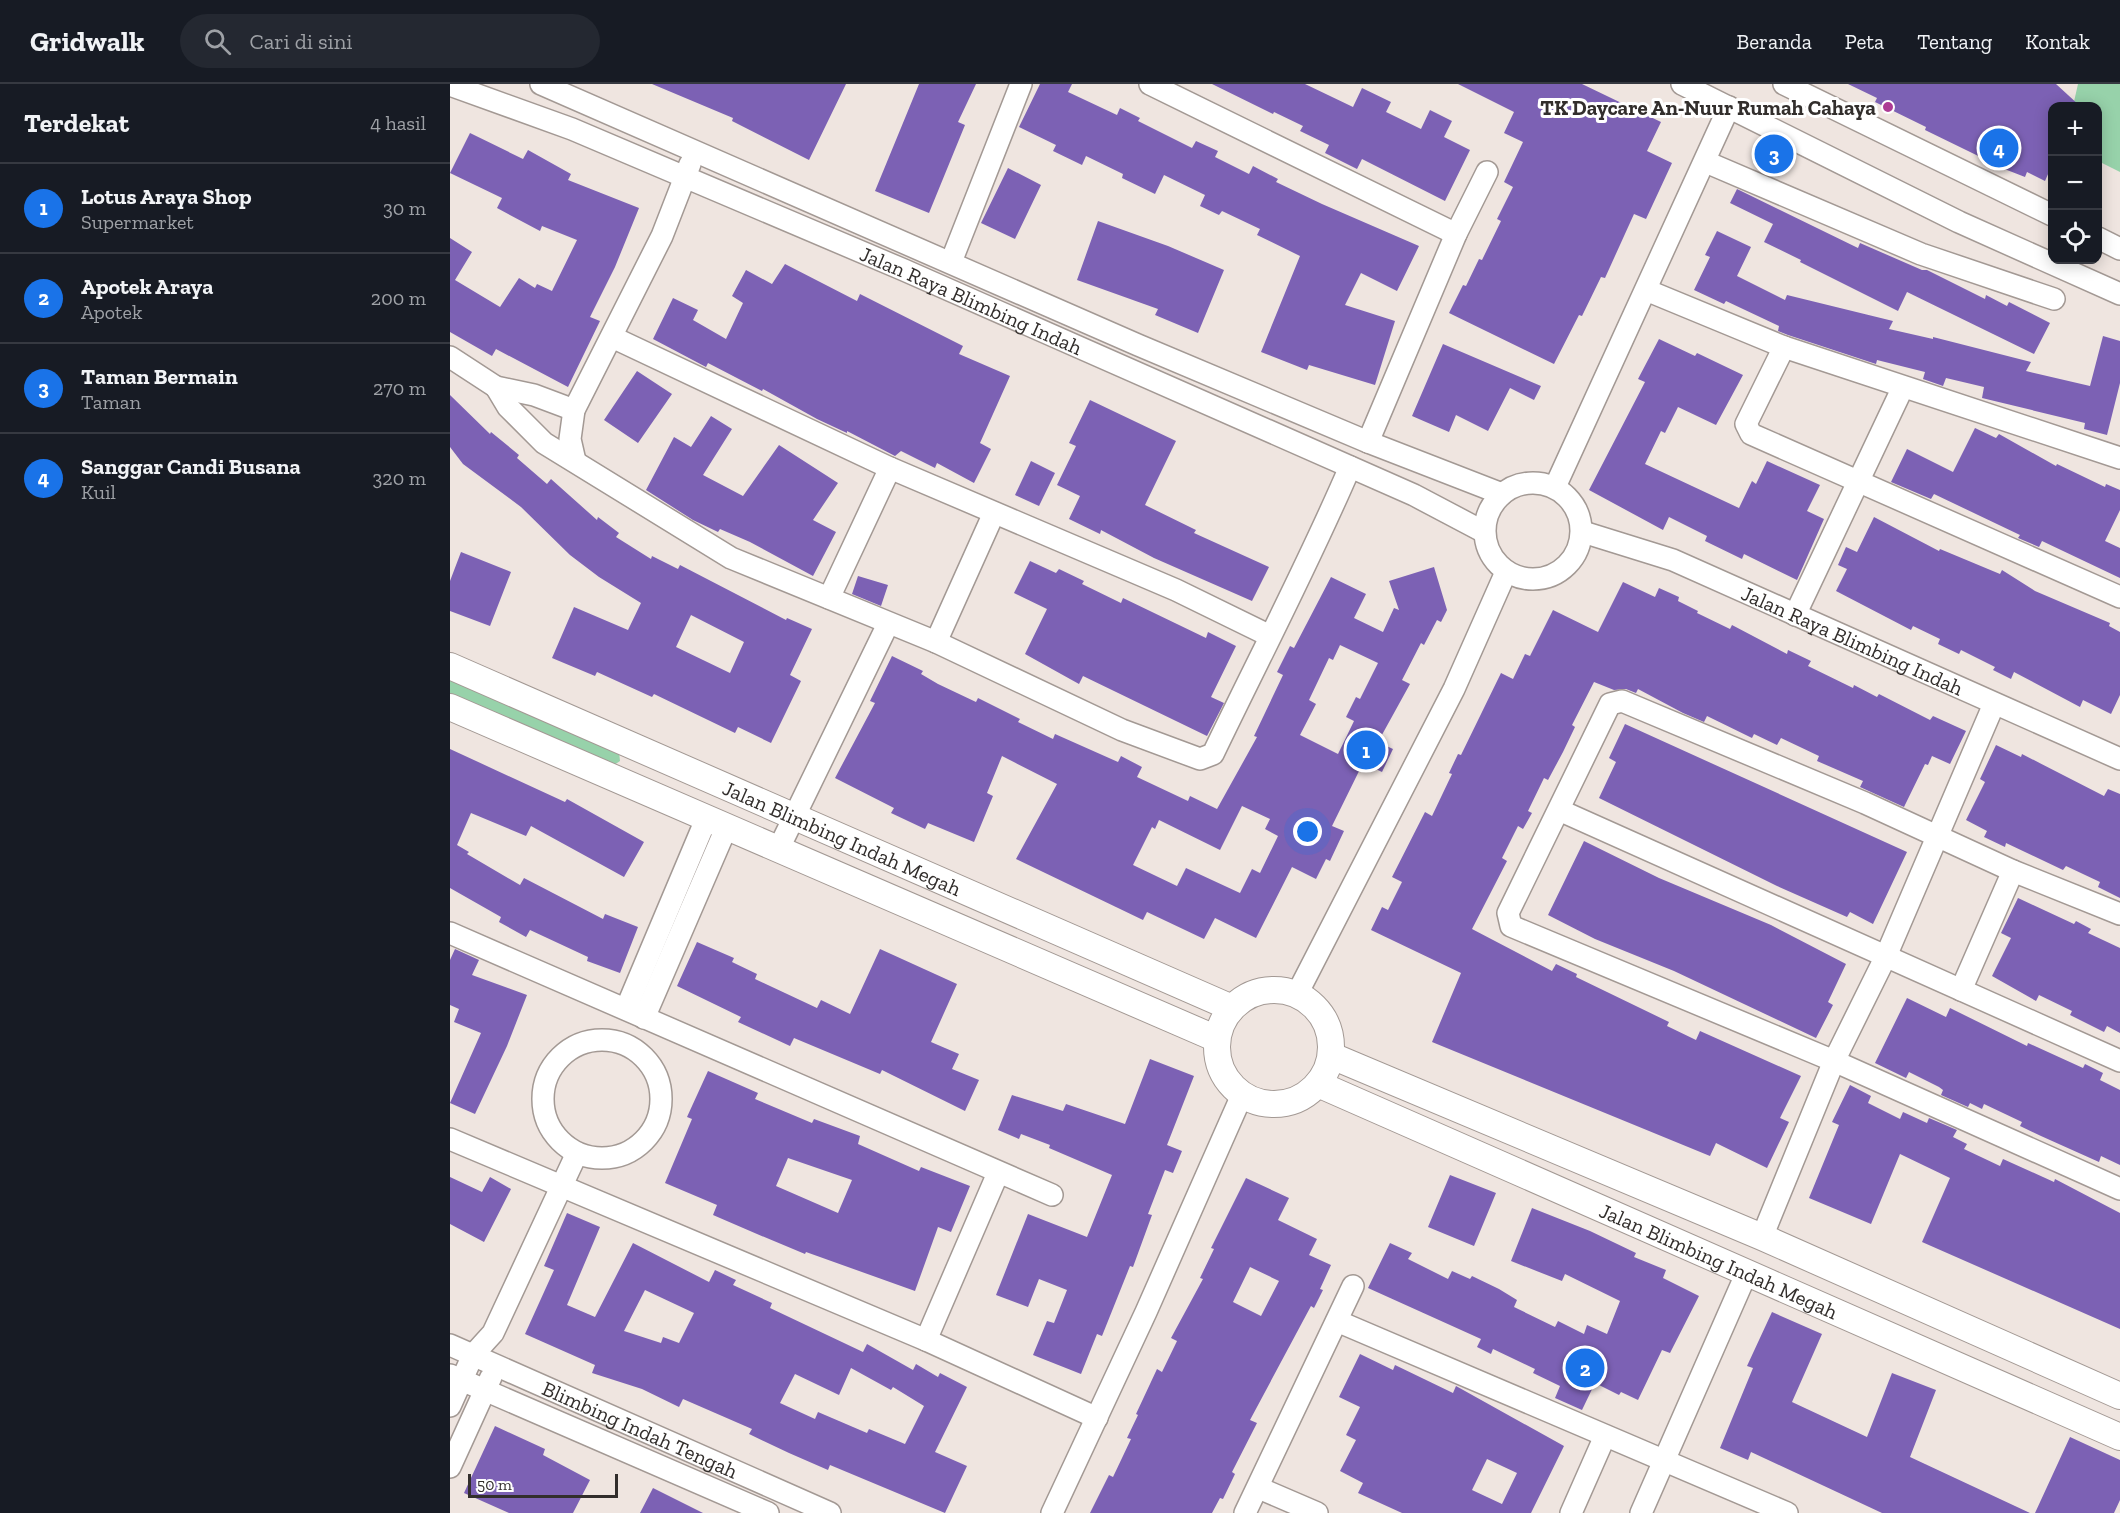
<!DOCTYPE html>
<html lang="id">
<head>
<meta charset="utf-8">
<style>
	body { margin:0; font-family:"Zilla Slab",serif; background:#242831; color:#f1f3f6 }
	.controls { position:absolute; right:18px; top:18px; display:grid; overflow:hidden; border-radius:12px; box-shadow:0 3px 15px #0003 }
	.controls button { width:54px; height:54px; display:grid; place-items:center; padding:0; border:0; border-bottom:2px solid #363941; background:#171b24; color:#f1f3f6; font:30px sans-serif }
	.scale { position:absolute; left:18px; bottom:15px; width:150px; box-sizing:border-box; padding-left:6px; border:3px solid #322e2c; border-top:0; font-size:16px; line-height:21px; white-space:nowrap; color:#322e2c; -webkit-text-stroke:4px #fff; paint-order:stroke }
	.you { position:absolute; left:858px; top:748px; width:21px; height:21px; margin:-15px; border:4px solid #fff; border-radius:50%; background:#1a73e8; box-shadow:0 0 0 9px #1a73e833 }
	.badge { display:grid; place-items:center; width:39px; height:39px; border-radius:50%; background:#1a73e8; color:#fff; font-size:20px; font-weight:700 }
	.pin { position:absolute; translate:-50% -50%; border:3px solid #fff; box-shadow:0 2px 6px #0006 }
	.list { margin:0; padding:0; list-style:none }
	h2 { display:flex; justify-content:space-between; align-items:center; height:78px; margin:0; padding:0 24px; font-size:26px }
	h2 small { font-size:20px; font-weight:400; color:#9ea1a6 }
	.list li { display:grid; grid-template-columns:39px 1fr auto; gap:18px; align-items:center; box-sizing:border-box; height:90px; padding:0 24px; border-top:2px solid #363941 }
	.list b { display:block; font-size:22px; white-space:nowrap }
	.list p { margin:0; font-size:20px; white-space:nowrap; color:#9ea1a6 }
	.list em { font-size:20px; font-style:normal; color:#9ea1a6 }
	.icon { flex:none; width:33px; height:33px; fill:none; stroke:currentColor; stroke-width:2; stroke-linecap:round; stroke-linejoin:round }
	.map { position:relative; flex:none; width:1670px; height:1429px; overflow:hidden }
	header { display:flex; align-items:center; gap:36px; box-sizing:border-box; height:84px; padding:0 30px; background:#171b24; border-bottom:2px solid #363941 }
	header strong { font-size:28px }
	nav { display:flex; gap:33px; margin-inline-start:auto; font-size:21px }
	.search { width:420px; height:54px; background:#242831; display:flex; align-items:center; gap:15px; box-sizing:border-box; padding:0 21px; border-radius:33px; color:#9ea1a6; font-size:22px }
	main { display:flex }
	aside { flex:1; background:#171b24 }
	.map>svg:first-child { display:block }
	.green { fill:#97d2aa }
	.building { fill:#7c61b4; fill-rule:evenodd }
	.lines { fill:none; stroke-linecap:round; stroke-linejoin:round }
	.minor-casing { stroke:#a39994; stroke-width:24 }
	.tertiary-casing { stroke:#a39994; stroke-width:28 }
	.minor { stroke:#fff; stroke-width:21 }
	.tertiary { stroke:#fff; stroke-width:26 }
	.poi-dot { fill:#ad3b95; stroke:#fff; stroke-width:2 }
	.labels { text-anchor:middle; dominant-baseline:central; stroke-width:6; stroke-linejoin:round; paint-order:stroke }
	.poi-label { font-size:21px; font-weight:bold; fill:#322e2c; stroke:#fff; text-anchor:end }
	.street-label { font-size:21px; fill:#322e2c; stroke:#fff }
</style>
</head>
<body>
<header>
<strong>Gridwalk</strong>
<div class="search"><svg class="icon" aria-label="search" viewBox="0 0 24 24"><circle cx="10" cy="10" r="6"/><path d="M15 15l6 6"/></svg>Cari di sini</div>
<nav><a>Beranda</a><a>Peta</a><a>Tentang</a><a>Kontak</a></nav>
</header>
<main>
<aside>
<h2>Terdekat<small>4 hasil</small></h2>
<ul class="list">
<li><span class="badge">1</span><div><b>Lotus Araya Shop</b><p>Supermarket</p></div><em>30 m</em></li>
<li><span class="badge">2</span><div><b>Apotek Araya</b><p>Apotek</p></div><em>200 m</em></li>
<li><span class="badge">3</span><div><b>Taman Bermain</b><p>Taman</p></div><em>270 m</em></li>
<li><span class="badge">4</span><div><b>Sanggar Candi Busana</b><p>Kuil</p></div><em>320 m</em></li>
</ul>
</aside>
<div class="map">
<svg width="1670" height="1429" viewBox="0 0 1670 1429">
	<rect width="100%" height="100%" fill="#efe5e0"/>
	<path class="green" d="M1628,0H1670V88L1648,77V22H1623Z
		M0,594L169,668L170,677L164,681L0,611Z"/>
	<path class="building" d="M202,0H396L359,76L282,37L283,34Z
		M469,0H526L508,38L515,41L479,129L425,107Z
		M590,0H622L618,8L667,31L670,24L690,34L688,37L742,64L746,57L768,67L765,73L799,90L803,82L828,95L826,98L872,120L969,162L947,207L911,189L895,221L945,237L925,301L859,281L857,286L811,268L850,172L807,151L810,145L772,127L769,131L750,122L755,111L714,91L705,110L672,94L673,90L636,72L632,81L603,67L606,61L569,43Z
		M762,0H855L903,23L912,4L941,18L936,28L971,45L980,26L1002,37L994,53L1020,66L995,117L912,75L907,85L875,69L879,61L850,47L853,42L824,28L823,30Z
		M1008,0H1132L1211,38L1197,67L1222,79L1196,135L1184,130L1155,194L1151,193L1132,232L1129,231L1104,280L999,229L1013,201L1016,202L1029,175L1032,176L1051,137L1047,135L1063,103L1054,98L1073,58L1054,49L1064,28Z
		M1398,0H1606L1630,22H1602V81L1595,97L1577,88L1575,93L1557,86L1475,46L1476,43L1425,18L1427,14Z
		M20,49L73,75L78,66L121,90L118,96L189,124L165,183L140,233L150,237L118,303L46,265L42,272L0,248V154L22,168L5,196L50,223L69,194L85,204L87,200L102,207L127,156L92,142L90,147L47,124L52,114L0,89Z
		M558,84L591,101L565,155L531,139Z
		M1287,105L1408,164L1410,159L1472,186H1477L1535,215L1536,211L1557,222L1559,218L1600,239L1584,270L1457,208L1448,227L1350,178L1351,176L1314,158L1323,140L1280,119Z
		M648,137L718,162L774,186L748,249L705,231L708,225L627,196Z
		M1267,147L1301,163L1287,192L1335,216L1337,211L1443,237L1439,245L1483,255V253L1581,278L1576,287L1640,302L1653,252L1670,257V299L1657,351L1634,345L1635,339L1532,314L1534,303L1496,294L1493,302L1473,295L1475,288L1427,276L1426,280L1338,251L1328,247L1329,242L1276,217L1274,220L1244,206L1260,173L1255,171Z
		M335,180L407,217L410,210L513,262L509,270L560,292L530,359L541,365L524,399L487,379L485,384L451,367L445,372L397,347V349L367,335L313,305L312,307L258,279L256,283L203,255L223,214L248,226L243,236L276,255L293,219L282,212L296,186L322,200Z
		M1209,255L1245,272L1247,269L1293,291L1266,341L1228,323L1215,349L1211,347L1195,380L1289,424L1302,397L1306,400L1317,377L1370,401L1357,427L1374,435L1347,496L1294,470L1292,475L1255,457L1257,452L1219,433L1213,446L1139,406L1195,298L1188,295Z
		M993,260L1091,302L1084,316L1060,304L1038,347L1006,331L999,348L962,332Z
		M187,287L222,310L188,359L154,336Z
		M0,311L40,350L41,348L69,371L67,374L97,400L101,395L147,436L148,433L169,449L166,453L201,475L202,472L228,485L230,481L336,536L337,534L362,545L340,591L351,597L321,659L288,643L285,649L204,610L202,613L147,588L145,592L102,574L124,523L178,546L191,519L149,493L120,471L71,423L13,380L0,363ZM241,531L294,558L280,589L226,563Z
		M640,316L726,357L695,421L746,446L744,449L819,483L802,517L704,474L651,446L650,450L619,435L630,412L607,401L626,362L619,359Z
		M261,332L282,345L253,391L293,412L329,361L388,399L363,436L386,448L363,492L300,458L270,445L268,448L243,436L196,406L224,353L241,363Z
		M1525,344L1546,354L1549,350L1606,382L1607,380L1655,403L1656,400L1670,406V426L1655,457L1670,464V494L1592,457L1589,463L1568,454L1570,451L1484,410L1481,415L1441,398L1457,365L1503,388Z
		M581,377L605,389L589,422L565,411Z
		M1424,433L1489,467L1490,465L1550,490L1552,486L1585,507L1660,539L1659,542L1670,548V611L1661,630L1633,616L1630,623L1564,588L1561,595L1543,586L1545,583L1511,566L1509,570L1488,560L1490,555L1463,542L1461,546L1386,507L1397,485L1388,481L1396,463L1407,468Z
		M11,468L61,488L40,542L0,527V497Z
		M580,477L606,489L609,485L634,497L632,500L671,519L673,514L756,554L758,548L786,562L761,613L774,619L757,652L633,592L629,600L575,570L597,525L564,509Z
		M984,483L997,526L991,538L987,536L974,561L971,559L952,596L960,600L928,658L943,665L932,688L913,679L882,742L894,747L880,777L876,775L866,795L842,783L806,854L765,834L754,855L697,828L693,836L566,775L607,700L552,672L537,709L543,712L524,758L478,739L475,745L441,729L444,724L385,694L425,619L420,617L442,572L473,587L471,590L488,600L526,618L528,614L570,635L568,638L603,655L605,650L668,678L671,672L692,683L687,693L738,717L740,712L767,725L807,653L804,652L833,591L827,588L840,562L844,564L881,493L916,510L904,534L933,548L944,524L949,526L939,497ZM890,561L928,579L910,615L906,613L896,633L904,637L888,670L850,651L866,620L859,616L879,574L883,576ZM792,722L820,735L815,745L828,752L810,789L802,785L790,809L736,784L727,802L683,781L702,743L705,745L709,736L770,766Z
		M408,492L438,501L431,522L402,510Z
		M1173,498L1205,513L1209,504L1229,513L1228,517L1248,527L1247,529L1280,545L1282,541L1337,570L1338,566L1361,577L1358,582L1403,604L1404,601L1427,613L1429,610L1480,636L1483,632L1516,647L1500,680L1482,672L1478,681L1475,680L1454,723L1410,703L1413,697L1367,677L1369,672L1331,654L1327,661L1304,650L1302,654L1257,632L1254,638L1233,629L1188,605L1186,609L1176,605L1164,606L1144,598L1122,641L1125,643L1113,668L1098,696L1094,694L1078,727L1082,729L1073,745L1068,742L1052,774L1057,777L1022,845L1102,887L1106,880L1127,890L1126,893L1219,938L1217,942L1246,956L1250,947L1351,992L1330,1034L1339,1038L1317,1084L1266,1059L1260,1072L982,958L1011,889L921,846L932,823L938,826L952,798L942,793L975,728L982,732L1002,690L999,689L1008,670L1011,671L1051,589L1063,595L1075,570L1080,572L1103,526L1148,548Z
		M1175,640L1457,768L1423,840L1400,828L1397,833L1327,802L1149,714L1166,678L1159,674Z
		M1546,661L1571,673L1572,670L1654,712L1658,705L1670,710V814L1648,803L1650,798L1616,782L1613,786L1556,759L1555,763L1534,753L1537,747L1516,736L1535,698L1530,695Z
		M0,665L115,718L117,715L194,758L174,793L81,742L76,752L21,729L7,761L19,768L17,770L70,801L74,794L153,835L155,830L188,843L170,889L137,877L138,873L80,846L76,853L49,838L51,833L0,804Z
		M1134,757L1209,794L1321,841L1396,880L1378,918L1383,921L1366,954L1224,887L1145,855L1098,831Z
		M1568,814L1624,840L1626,837L1641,845L1638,849L1670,864V949L1657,942L1654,948L1620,931L1622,927L1589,911L1586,917L1542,892L1561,854L1551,849Z
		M247,858L284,874L282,878L307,890L305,895L367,924L371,916L400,930L430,865L507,900L481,958L509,970L502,985L529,996L515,1027L432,986L430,990L344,954L340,962L288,938L291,933L227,902Z
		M5,865L29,876L22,891L77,911L57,962L25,1030L0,1019L31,949L4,938L9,925L0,921V876Z
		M1457,914L1496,933L1500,924L1577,962L1578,959L1633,984L1635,980L1653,989L1650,996L1670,1006V1081L1651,1072L1649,1078L1591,1052L1570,1042L1572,1038L1534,1020L1532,1025L1520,1019L1518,1023L1491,1011L1493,1006L1489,1003L1459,988L1456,994L1425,979Z
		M700,975L744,992L717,1061L732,1067L723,1089L715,1086L698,1130L702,1131L683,1183L680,1182L652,1252L647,1250L631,1290L583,1271L597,1237L604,1239L617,1206L589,1195L578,1223L546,1211L578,1130L637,1153L662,1091L599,1064L600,1061L571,1050L569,1055L548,1046L562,1011L613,1027L616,1020L675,1040Z
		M258,987L308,1009L305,1015L362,1039L364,1035L410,1052L408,1060L469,1087L471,1083L520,1102L501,1148L488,1143L465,1207L356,1168L355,1170L307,1150L263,1131L267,1121L215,1099L242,1035L237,1033ZM338,1074L402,1096L388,1129L326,1102Z
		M1400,1001L1421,1012L1418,1019L1450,1035L1453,1028L1477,1039L1479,1034L1507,1046L1503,1053L1517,1060L1514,1065L1550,1082L1553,1075L1604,1098L1605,1095L1670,1129V1245L1472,1158L1500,1094L1450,1070L1421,1140L1359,1114L1389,1041L1382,1038Z
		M1000,1091L1046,1109L1024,1162L978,1143Z
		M0,1093L32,1108L40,1093L61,1105L34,1158L0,1140Z
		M796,1094L839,1114L828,1136L867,1155L859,1171L881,1181L870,1205L873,1206L864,1224L861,1222L800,1336L807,1339L782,1388L785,1390L773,1415L770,1414L762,1429H640L659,1391L663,1393L681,1355L677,1354L688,1331L686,1330L707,1285L712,1288L727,1257L721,1254L753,1195L750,1194L764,1165L761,1164ZM800,1183L829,1197L811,1232L783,1218Z
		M1082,1124L1140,1147L1186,1169L1184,1173L1216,1186L1213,1194L1249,1212L1220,1269L1212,1266L1188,1316L1171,1308L1169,1311L1145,1299L1132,1326L1105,1314L1110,1302L1083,1289L1085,1285L1043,1265L1041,1270L1027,1263L1031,1255L918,1204L940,1159L962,1169L958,1175L998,1195L1002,1187L1020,1195L1022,1192L1049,1205L1067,1216L1064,1223L1105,1243L1108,1237L1134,1250L1137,1241L1157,1250L1170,1217L1115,1190L1112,1197L1061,1177Z
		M117,1129L150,1143L117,1221L145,1233L183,1159L259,1198L265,1186L286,1196L283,1201L322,1219L320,1224L413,1268L417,1260L463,1286L466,1280L488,1293L490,1289L517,1303L485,1368L517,1382L495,1429L380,1381L378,1386L339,1369L299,1350L302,1345L233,1315L229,1323L192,1305L142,1289L145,1281L75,1250L104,1186L94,1182ZM195,1206L244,1229L229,1259L213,1253L211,1259L174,1247ZM401,1284L441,1306L443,1303L474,1322L455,1360L419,1345L417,1349L368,1328L365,1335L330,1319L345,1290L389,1311Z
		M1322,1228L1372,1250L1342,1318L1417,1353L1442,1289L1486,1306L1460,1373L1580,1429H1432L1301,1368L1298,1376L1270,1364L1303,1284L1297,1282Z
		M910,1270L943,1286L945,1281L1003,1309L1006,1302L1114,1362L1081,1429H952L908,1409L913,1399L890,1387L906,1356L896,1351L910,1323L889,1313ZM1037,1375L1067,1389L1052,1420L1022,1406Z
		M45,1342L95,1365L93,1371L140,1396L123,1429H59L14,1409Z
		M1620,1353L1670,1376V1416L1664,1429H1585Z
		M203,1404L253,1429H190Z"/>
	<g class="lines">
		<g class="minor-casing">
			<g id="minor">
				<path d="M91,0L688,261L918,358L1052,410"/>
				<path d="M700,0L1006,150"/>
				<path d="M1232,0L1509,138L1670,210"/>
				<path d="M1334,0L1602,131"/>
				<path id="s1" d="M0,1L122,45L454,186L964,411L1034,448"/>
				<path d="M1256,78L1471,170L1604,215"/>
				<path d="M1648,154L1670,165"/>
				<path d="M501,178L571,0"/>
				<path d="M1196,206L1334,263L1670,374"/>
				<path d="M162,253L440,384L726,506L820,552"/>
				<path d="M1334,263L1296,340L1301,350L1670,513"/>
				<path d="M0,273L46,303L84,311L124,326"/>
				<path d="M46,303L58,323L94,359L281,474L486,558L672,646L750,675L763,670C809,574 858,481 900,383"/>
				<path d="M918,358L1006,150L1037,88"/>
				<path d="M125,377L120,355L124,326L212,152L240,80"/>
				<circle cx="1083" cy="447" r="48"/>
				<path d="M1105,403L1279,23"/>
				<path id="s2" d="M1133,448L1223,476L1670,675"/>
				<path d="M379,514L440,384"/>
				<path d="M1345,531L1453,303"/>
				<path d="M486,558L544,429"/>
				<path d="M1109,726L1670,977"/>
				<path d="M329,764L438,540"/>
				<path d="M1670,830L1563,787L1415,719L1172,617L1160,620L1058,829L1061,842L1384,977L1670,1105"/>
				<path d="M0,849L602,1111"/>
				<path d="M1511,906L1563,787"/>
				<path d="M847,910L1004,605L1056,488"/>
				<path d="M176,925L257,733"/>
				<path d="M194,934L277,742"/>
				<circle cx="152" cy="1015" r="59"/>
				<path d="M0,1055L476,1256L647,1334"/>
				<path d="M1312,1153L1384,977L1436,872L1544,620"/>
				<path d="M887,1237L1337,1429"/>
				<path d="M476,1256L548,1089"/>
				<path id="s3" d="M0,1261L380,1429"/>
				<path d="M0,1291L318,1429"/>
				<path d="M0,1322L23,1271L43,1249L127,1069"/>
				<path d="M0,1383L41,1293"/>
				<path d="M809,1404L867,1429"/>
				<path d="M602,1429L696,1228L792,1011"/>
				<path d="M795,1429L903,1202"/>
				<path d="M1121,1429L1155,1352"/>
				<path d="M1191,1429L1297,1188"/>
			</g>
		</g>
		<g class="tertiary-casing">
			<g id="tertiary">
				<path id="s4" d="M0,582L782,924"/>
				<path d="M0,623L767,955"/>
				<circle cx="824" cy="963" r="57"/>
				<path d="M882,972L1312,1153L1670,1312"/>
				<path id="s5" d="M868,1000L1670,1353"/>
			</g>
		</g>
		<use href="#minor" class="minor"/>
		<use href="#tertiary" class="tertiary"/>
	</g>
	<circle class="poi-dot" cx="1438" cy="23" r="6"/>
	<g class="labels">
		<g class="poi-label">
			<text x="1426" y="23">TK Daycare An-Nuur Rumah Cahaya</text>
		</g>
		<g class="street-label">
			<text stroke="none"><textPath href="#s1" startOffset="564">Jalan Raya Blimbing Indah</textPath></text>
			<text stroke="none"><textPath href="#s2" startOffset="291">Jalan Raya Blimbing Indah</textPath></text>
			<text stroke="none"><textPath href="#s4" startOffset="428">Jalan Blimbing Indah Megah</textPath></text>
			<text stroke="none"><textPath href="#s5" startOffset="438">Jalan Blimbing Indah Megah</textPath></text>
			<text stroke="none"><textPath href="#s3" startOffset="208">Blimbing Indah Tengah</textPath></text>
		</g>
	</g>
</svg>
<div class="controls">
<button>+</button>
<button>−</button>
<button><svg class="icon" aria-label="locate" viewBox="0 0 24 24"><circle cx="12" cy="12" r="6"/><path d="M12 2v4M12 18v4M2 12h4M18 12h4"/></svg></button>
</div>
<div class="scale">50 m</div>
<div class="you"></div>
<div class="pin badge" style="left:916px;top:666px">1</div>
<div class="pin badge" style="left:1135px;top:1284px">2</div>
<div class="pin badge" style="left:1324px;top:70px">3</div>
<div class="pin badge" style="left:1549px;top:64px">4</div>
</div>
</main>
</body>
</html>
